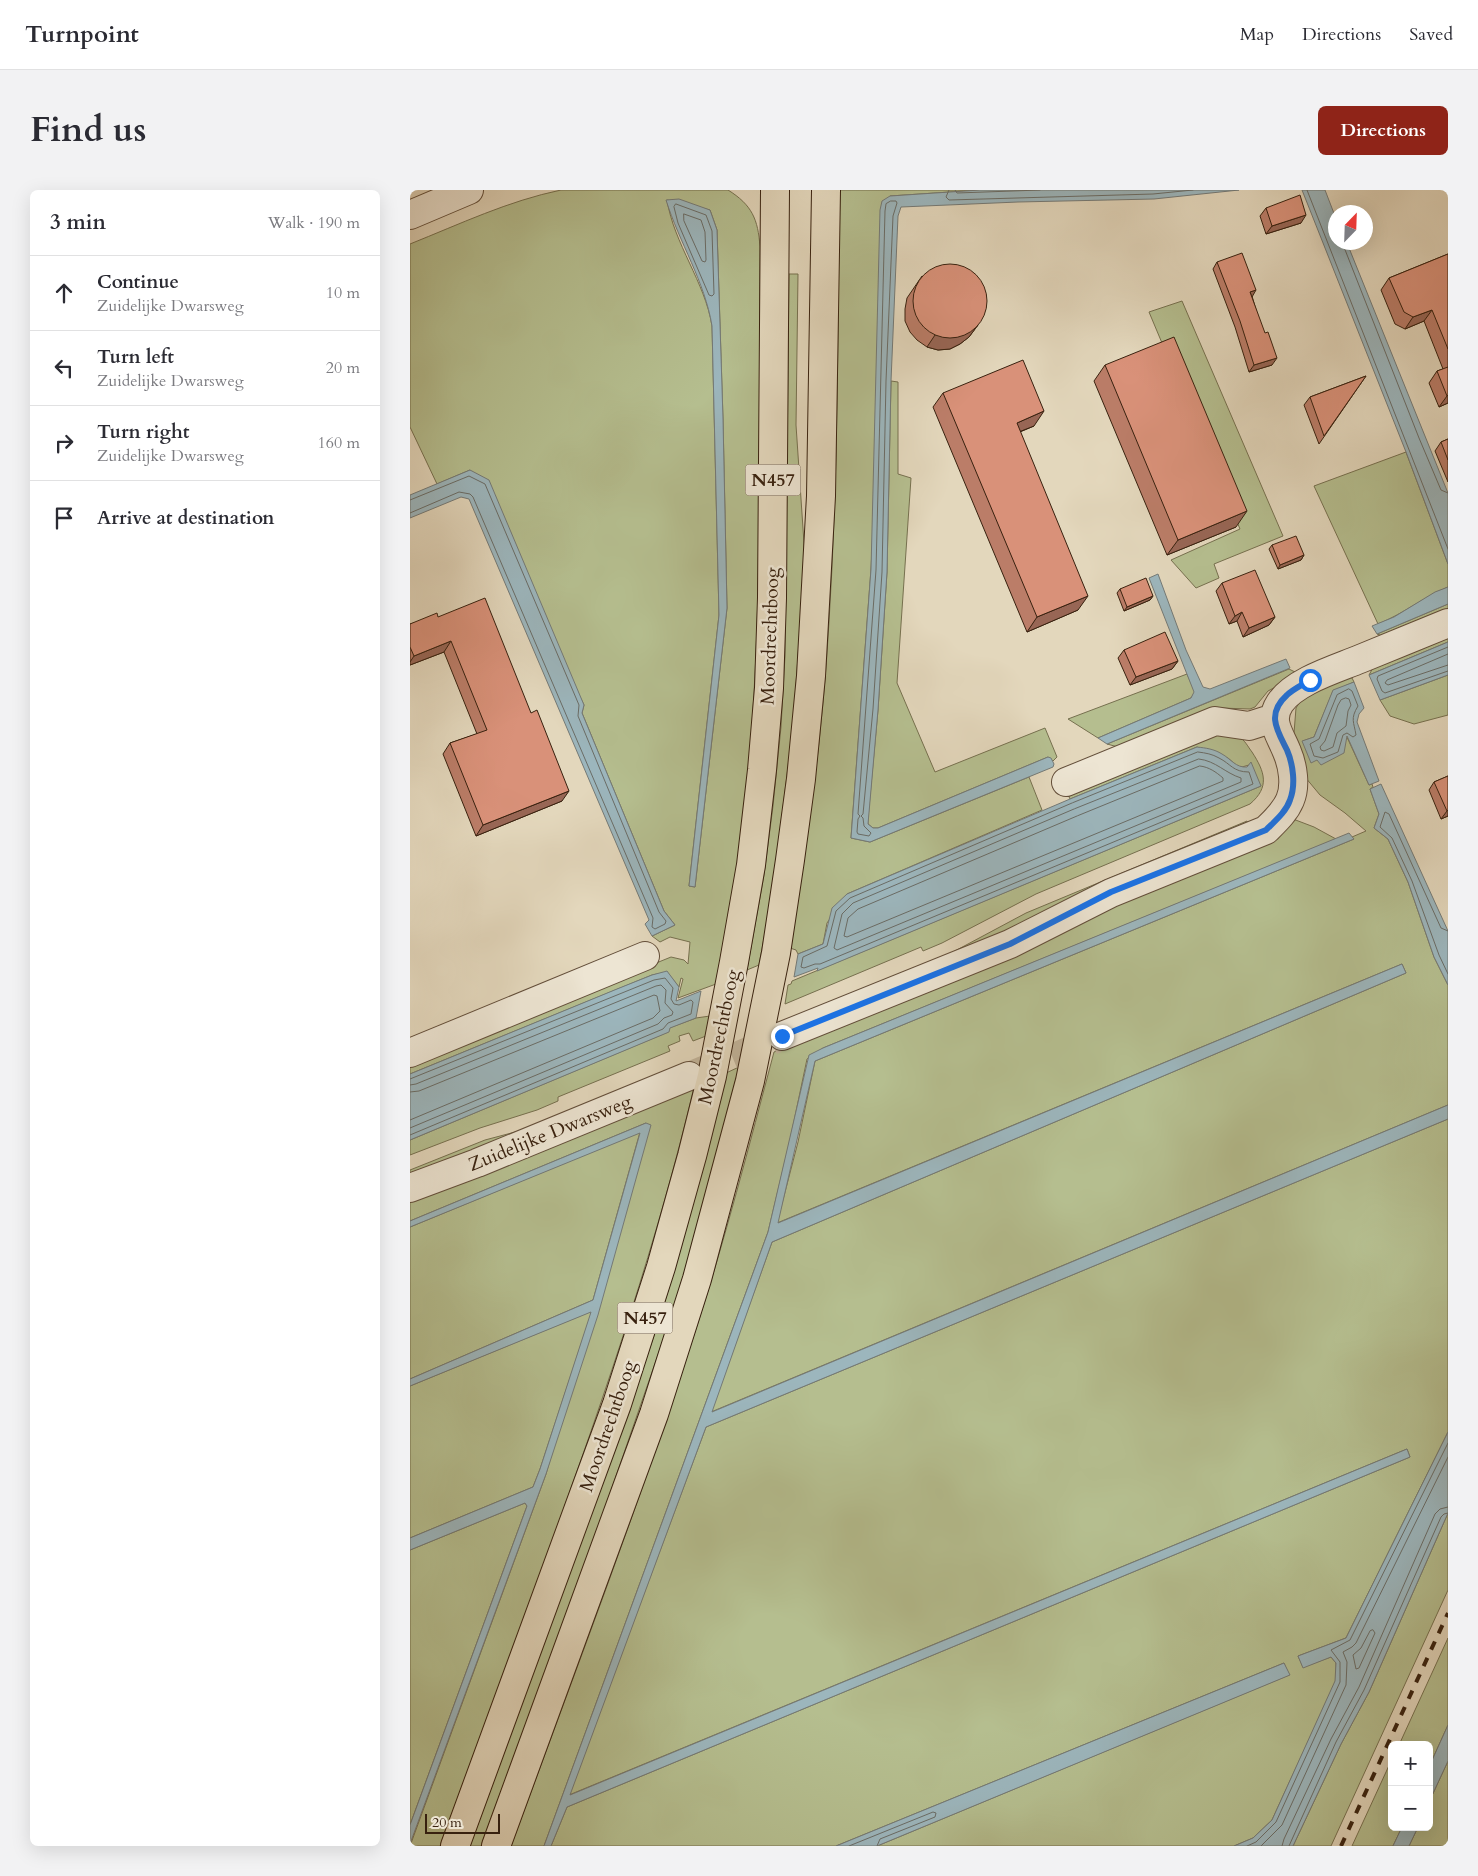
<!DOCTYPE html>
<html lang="en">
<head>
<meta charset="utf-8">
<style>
	body { margin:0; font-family:Cardo,serif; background:#f2f2f3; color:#2b2b33 }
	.controls { position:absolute; right:15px; bottom:15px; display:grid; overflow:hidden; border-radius:8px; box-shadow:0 5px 20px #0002 }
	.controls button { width:45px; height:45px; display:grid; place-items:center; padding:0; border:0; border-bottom:1px solid #e1e1e2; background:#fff; color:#2b2b33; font:25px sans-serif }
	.compass { position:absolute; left:918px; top:15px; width:45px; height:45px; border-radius:50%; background:#fff; box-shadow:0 5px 20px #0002; rotate:23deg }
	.scale { position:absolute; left:15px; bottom:12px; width:75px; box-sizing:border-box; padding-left:5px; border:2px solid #38210f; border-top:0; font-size:14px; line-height:18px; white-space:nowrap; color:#38210f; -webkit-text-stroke:4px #ede5d3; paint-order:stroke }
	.stop { position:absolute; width:15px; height:15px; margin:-11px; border:4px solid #1a73e8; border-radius:50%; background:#fff }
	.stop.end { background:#1a73e8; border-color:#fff; box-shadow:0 1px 5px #0008 }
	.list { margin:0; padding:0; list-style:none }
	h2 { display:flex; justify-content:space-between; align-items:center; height:65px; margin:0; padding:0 20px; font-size:21px }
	h2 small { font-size:16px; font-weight:400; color:#7c7c81 }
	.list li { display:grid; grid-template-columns:32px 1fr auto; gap:15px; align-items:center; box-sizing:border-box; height:75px; padding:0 20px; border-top:1px solid #e1e1e2 }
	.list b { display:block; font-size:19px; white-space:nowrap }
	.list p { margin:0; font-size:16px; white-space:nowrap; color:#7c7c81 }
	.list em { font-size:16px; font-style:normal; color:#7c7c81 }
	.icon { flex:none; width:28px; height:28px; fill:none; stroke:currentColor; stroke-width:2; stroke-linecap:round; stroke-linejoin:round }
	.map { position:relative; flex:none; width:1038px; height:1656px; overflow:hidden; border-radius:8px }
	header { display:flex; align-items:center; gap:30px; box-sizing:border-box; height:70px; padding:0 25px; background:#fff; border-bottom:1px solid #e1e1e2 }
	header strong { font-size:24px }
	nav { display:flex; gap:28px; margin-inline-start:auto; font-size:18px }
	.intro { display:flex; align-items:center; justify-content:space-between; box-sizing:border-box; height:120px; padding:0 30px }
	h1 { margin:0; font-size:35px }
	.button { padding:12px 22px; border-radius:8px; background:#8f2418; color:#fff; font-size:18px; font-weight:700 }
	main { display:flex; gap:30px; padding:0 30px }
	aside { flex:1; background:#fff; border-radius:8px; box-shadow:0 5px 20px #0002 }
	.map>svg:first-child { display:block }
	.green { fill:#b5be8f; stroke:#76704f; fill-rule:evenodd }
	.water { fill:#9cb6bd; stroke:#747a77 }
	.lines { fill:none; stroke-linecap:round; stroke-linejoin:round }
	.shore { stroke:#6a6c66; stroke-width:1 }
	.minor-tunnel { stroke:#c1b399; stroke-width:28; stroke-dasharray:28 14; stroke-linecap:butt }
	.minor-casing { stroke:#634e3a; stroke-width:30 }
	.major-casing { stroke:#38210f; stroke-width:30 }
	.minor { stroke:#ede5d3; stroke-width:28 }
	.major { stroke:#e3d7bc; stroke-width:28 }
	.rail { stroke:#38210f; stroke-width:4; stroke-dasharray:9 9; stroke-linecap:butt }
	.wall { fill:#bb7d68; stroke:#38210f }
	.shaded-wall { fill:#986655; stroke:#38210f }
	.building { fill:#d99179; stroke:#38210f }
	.route { stroke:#1a73e8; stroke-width:6 }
	.labels { text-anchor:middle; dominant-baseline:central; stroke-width:5; stroke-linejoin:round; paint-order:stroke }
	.shield { fill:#ede5d3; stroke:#6e5c4a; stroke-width:1 }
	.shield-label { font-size:18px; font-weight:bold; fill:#38210f }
	.street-label { font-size:19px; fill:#38210f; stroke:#ede5d3 }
</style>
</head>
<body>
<header>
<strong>Turnpoint</strong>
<nav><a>Map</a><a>Directions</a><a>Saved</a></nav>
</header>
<div class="intro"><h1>Find us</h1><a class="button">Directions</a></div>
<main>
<aside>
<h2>3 min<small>Walk · 190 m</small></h2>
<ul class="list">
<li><svg class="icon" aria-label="ahead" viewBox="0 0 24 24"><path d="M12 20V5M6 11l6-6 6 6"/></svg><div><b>Continue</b><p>Zuidelijke Dwarsweg</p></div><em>10 m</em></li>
<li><svg class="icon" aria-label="left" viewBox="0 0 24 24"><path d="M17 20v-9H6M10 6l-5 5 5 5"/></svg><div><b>Turn left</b><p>Zuidelijke Dwarsweg</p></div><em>20 m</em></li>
<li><svg class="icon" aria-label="right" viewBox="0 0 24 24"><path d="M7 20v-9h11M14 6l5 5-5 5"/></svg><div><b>Turn right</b><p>Zuidelijke Dwarsweg</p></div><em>160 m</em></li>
<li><svg class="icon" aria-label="arrive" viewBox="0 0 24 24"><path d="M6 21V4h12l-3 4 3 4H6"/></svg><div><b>Arrive at destination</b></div></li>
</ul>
</aside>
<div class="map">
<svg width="1038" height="1656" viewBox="0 0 1038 1656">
	<rect width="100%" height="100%" fill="#e3d7bc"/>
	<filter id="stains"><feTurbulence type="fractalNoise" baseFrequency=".004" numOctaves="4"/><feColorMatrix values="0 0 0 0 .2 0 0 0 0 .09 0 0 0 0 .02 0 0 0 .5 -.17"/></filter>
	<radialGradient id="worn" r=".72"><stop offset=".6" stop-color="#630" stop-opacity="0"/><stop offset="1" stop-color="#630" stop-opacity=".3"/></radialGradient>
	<path class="green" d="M151,0H318C342,15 348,29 350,57C349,240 354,426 336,608C330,670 317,732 306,794L268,808L273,789L271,788L269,797L257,782L242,785L0,884V873L261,767L274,770L278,774L280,752L260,747L250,752L242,746L265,735L254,721L172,523L174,515L60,280L27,294L0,237V54C50,34 98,11 151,0ZM257,10L300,20L307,40L313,229L317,418L285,697L279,696L309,425L302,136C295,92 264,54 257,10Z
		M429,0H570L480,6L461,379L441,648L460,652L619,587L632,620L437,704L417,733L413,754L388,764L386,760L380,758C398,649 413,541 419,432C428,288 428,144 429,0Z
		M379,84H388L386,235L395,368L383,537L362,705L349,775L337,780L354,685L363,616L371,537L375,466Z
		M772,111L873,346L804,374L809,388L786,398L761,370L830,339L739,122Z
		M481,191L488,192V284L501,288L487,493L525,582L635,538L647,567L643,571L638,567L468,638H463L458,634V628L468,520L477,382Z
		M996,262L1038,374V397C1014,407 993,424 968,434L904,296Z
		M1038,414V424L978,448L967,444Z
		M1038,442V452L959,485L965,474Z
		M879,479L885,482L881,489L858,501L845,517L840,519L810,518L708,557L697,554Z
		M777,484L785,502L781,508L688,548L658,529Z
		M1038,485V525L1004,534L980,526L970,510Z
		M935,486L942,488L944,492L923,501L904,547L893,551L936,545L959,595L962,594L963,597L960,599L969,624L964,638L978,649L998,692L1024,767L1038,795V915L301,1222L362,1052L996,783L992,774L367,1033L388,952L405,871L944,649L942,647L956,641L935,623L910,605L895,587L894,579L884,543L886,518L893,507Z
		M801,543C809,544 823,543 829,547C835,550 838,557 842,562C855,582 860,597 840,614L626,704L532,753L513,761L511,757L375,814L378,795L381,794L382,791L851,596L839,575L832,577L827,576L818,568L787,557L660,609L656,600Z
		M883,629L904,637L926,649L413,858L397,869L380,950L358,1042L134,1656H101C164,1485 229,1315 285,1142C315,1050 339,956 364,862L402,847Z
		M837,631L839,634L604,742L543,762L616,723Z
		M300,826L296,846L283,851L279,843L269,846L270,851L258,856L260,861L148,907V911L127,920L70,938L0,965V950L258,842L259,838L286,828Z
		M329,877L288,1037L260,1130L186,1344L71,1656H60L220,1216L250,1128L277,1036L316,883Z
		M284,897C248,1050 197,1198 144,1346C107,1449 68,1553 30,1656H0L136,1284L236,933L0,1031V1010Z
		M1038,929V1242L936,1448L888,1466L893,1477L921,1467L926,1473V1491L862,1630L843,1648L824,1656H467L879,1485L874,1473L426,1656H141L157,1617L1000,1267L997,1259L159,1605L296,1237Z
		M109,941L0,987V980L75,950Z
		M230,942L183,1110L0,1189V1037Z
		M182,1121L130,1279L123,1297L0,1348V1196Z
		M115,1313L117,1316L0,1635V1360Z
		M1038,1323V1400L921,1656H883L931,1554L959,1502Z
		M1038,1448V1535L1019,1577V1555H989Z
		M982,1569V1637H992L983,1656H942Z
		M1038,1571V1656H999L1008,1637H1019V1612Z"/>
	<path class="water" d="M570,0H829L744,9L608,12L491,17L488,26L481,191L477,382L468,520L458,634L463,638H468L638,567L641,568L644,574L643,577L460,652L441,648L461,379L470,20L472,11L480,6Z
		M892,0H915L925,26L926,52L937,53L1038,303V374L996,262Z
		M269,9L300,20L307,40L313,229L317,418L285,697L279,696L309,425L302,136C295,92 269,52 256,10Z
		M60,280L79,290L174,515L172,523L254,721L265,735L242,746L235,734L239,730L59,309L51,307L0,328V305Z
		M748,384L776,460L793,497L800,499L876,469L880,478L697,554L688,548L781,508L784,502L739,388Z
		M1038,397V414L967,444L962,436L984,427L1025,402Z
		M1038,452V485L970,510L959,485Z
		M944,492L954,518L949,524L947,532L969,591L959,595L937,546L934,563L911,575L907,570L901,573L892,551L904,547L923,500Z
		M787,557C796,558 804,559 812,564C821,569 826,578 837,577L841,572L851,596L407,781L408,778L384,787L388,764L413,754L422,718L437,704L660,609Z
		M971,594L1038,741V795L1024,767L998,692L978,649L964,638L969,624L960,599Z
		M939,643L944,649L405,871L368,1033L992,774L996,783L362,1052L302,1222L1038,915V929L296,1237L160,1605L997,1259L1000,1267L157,1617L141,1656H134L358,1042L399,865L413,858Z
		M257,781L269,797L266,811L291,801L286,828L260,838L259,842L0,950V884L207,799L242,785Z
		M236,933L241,935L188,1125L136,1284L0,1654V1635L117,1316L115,1313L0,1360V1348L123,1297L130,1279L181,1122L0,1196V1189L183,1110L230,943L0,1037V1031Z
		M1038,1242V1323L959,1502L931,1554L883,1656H824L843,1648L862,1630L925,1491L926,1473L921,1467L893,1478L888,1466L936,1448Z
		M874,1473L880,1485L467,1656H426Z
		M1038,1535V1571L1019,1612V1577Z
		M992,1637H1008L999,1656H983Z"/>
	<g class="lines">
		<path class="shore" d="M539,0L536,7L539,10L743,4L783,0
			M545,0L547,3L630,0
			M897,0L1038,359
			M481,11H486L487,13L483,26L476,191L472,382L463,519L453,624L451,626L453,628L454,636L461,643L459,646L448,644L447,642L448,629L450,626L448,624L466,380L475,21L476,14Z
			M266,14L296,25L302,41L304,104L302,106L299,105L268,33L264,17Z
			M274,24L291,30L295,42L296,70L295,72L292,71L274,31Z
			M932,52L1009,248L1031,300L1038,303
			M0,310L59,286L75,294L169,515L168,526L249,722L256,731L255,734L245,739L242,737L243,728L63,307L60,304L49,302L0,323
			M1038,457L968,486L967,489L972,501L975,503L1038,481
			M1038,464L977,490L975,493L978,495L1038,475
			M939,499L942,501L948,516C940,529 944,532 946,545L943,547L937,543L933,545L928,562L913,568L904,566L900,554L909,549L927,505Z
			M936,508L939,509L941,515L938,521L936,536L927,543L923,557L914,561L911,560L910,557L915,551L928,515L931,510Z
			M788,562C796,563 802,564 809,568C821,574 823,582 839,582L843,594L410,774H405L394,778L391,777L393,767L417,756L426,721L440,708L662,613Z
			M789,569C806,571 815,583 831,588V592L427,760L424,758L432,724L443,713L664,619Z
			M790,576C799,577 806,582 813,588V591L437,747L434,746L438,728L448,719L667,626Z
			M1038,741L1031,738L979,624L975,622L970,637L982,648L1002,691L1029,765L1038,784
			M0,889L244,790L255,788L263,798L261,809L264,814L269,815L281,810L283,812L281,824L258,833L253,839L0,945
			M0,895L6,894L246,796L251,795L256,800L255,813L263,822L262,825L254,828L248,834L0,938
			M0,902L9,901L244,805L247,806L250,821L243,828L0,930
			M963,1440L965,1443L949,1478L946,1479L943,1465L951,1458L960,1441Z
			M439,1656L523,1622L526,1623L525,1627L470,1649L467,1656
			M837,1656L846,1652L866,1632L930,1492V1472L921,1460L940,1450L1038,1253
			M851,1656L872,1635L936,1495L937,1472L933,1462L942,1457L946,1453L1038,1267
			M872,1656L874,1649L921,1549L949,1497L1025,1324L1030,1319L1038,1317
			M879,1656L926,1552L954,1500L1031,1327L1034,1324L1038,1323"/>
		<path class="minor-tunnel" d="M284,884L366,849"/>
		<g class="minor-casing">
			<path id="minor" d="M0,25L59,0
				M656,592L805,531L839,536L864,528
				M372,846L600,754L701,703L856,640C865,631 875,622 880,610C886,596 883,576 877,562C870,544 858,531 870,513C885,491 926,479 950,469C979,457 1009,445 1038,433
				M0,863L235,766
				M0,998L67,973L279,886"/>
		</g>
		<g class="major-casing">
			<path id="major" d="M45,1656L207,1214L251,1077L282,966L302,886L324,772L341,675L352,580L359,498L362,408L365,0
				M86,1656L244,1224L287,1089L340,891L366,763L380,670L391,589L401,486L411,306L416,0"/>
		</g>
		<use href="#minor" class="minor"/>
		<use href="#major" class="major"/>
		<path class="rail" d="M931,1656L1038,1423"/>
	</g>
	<path class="wall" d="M856,18L891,33L856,44L850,26Z
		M1038,64V213L1029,217L1019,193L1027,181L1033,179L1014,131L995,139L985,134L971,100L979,88Z
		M807,72L842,106L862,175L839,182L825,137L803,79Z
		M512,86L568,135L559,147L550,154L540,159L528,160L517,157L507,150L500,142L495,131V119L497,108Z
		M695,175L826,337L757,365L684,191Z
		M956,186L909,254L894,215L900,207Z
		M533,203L624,236L610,242L668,420L617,442L523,217Z
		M1038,249V292L1025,261L1031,252Z
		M862,355L894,365L891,370L868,379L859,359Z
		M812,393L865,427L859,435L833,447L827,431L819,434L806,401Z
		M710,399L743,406L740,410L714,421L707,403Z
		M28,427L152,611L66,646L33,564L40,553L67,544L34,462L0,475V434Z
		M714,460L768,471L762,479L720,495L708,468Z
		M1038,586V626L1031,629L1019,600L1024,592Z"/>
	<path class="shaded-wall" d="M896,25L891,33L856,44L862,36Z
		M846,100L842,107L840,102Z
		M1022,120L1014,131L995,139L1003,127Z
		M568,135L559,147L550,154L540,159L528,160L517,157L525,145Z
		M867,168L862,175L839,182L844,175Z
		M1038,205V213L1029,217L1037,206Z
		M634,221L624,236L596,247L607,233Z
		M837,321L826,337L757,365L768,350Z
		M894,365L891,370L868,379L870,375Z
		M678,406L668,420L617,442L627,427Z
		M743,406L740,410L714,421L717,417Z
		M832,422L827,431L819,434L825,426Z
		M865,427L859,435L833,447L839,438Z
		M41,451L34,462L0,475V472L4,466Z
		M768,471L762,479L720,495L726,487Z
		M159,601L152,611L66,646L73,635Z
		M1038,620V626L1031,629L1037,621Z"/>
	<path class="building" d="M890,5L896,25L862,36L856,18Z
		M832,63L846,100L840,102L855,143L858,142L867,168L844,175L830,131L807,72Z
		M1038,64V159L1022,120L1003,127L994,122L979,88Z
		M503 111a37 37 0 1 1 74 0a37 37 0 1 1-74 0Z
		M764,147L837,321L768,350L695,175Z
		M613,170L634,221L607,233L678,406L627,427L533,203Z
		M1038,177V205L1037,206L1027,181Z
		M956,186L914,246L900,207Z
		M1038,249V270L1031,252Z
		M886,346L894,365L870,375L862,355Z
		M845,380L865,427L839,438L832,422L825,426L812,393Z
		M736,388L743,406L717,417L710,399Z
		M75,408L121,523L127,520L159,601L73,635L40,553L77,540L41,451L4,466L0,457V434L27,423L28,427Z
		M755,442L768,471L726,487L714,460Z
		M1038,586V620L1037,621L1024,592Z"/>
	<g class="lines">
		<path class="route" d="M372,846L600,754L701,702L856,640C865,631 876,622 880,610C886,595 883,574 877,560C867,540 856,524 877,505C883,499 892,495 900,490"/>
	</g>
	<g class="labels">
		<g class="shield">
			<rect x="335.5" y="274.5" width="55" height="31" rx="4"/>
			<rect x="207.5" y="1112.5" width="55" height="31" rx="4"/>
		</g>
		<g class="shield-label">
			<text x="363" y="290">N457</text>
			<text x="235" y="1128">N457</text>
		</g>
		<g class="street-label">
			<text transform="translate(360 446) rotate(-88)">Moordrechtboog</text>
			<text transform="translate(309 847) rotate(-78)">Moordrechtboog</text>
			<text transform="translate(140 943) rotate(-22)">Zuidelijke Dwarsweg</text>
			<text transform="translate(198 1236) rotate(-71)">Moordrechtboog</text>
		</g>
	</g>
	<rect width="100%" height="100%" filter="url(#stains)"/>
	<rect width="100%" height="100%" fill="url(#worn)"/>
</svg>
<div class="controls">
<button>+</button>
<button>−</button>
</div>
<svg class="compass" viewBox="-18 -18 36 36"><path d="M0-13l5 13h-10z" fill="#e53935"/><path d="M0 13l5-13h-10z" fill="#7c7c81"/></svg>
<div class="scale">20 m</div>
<div class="stop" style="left:900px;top:490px"></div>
<div class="stop end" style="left:372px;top:846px"></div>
</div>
</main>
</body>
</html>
